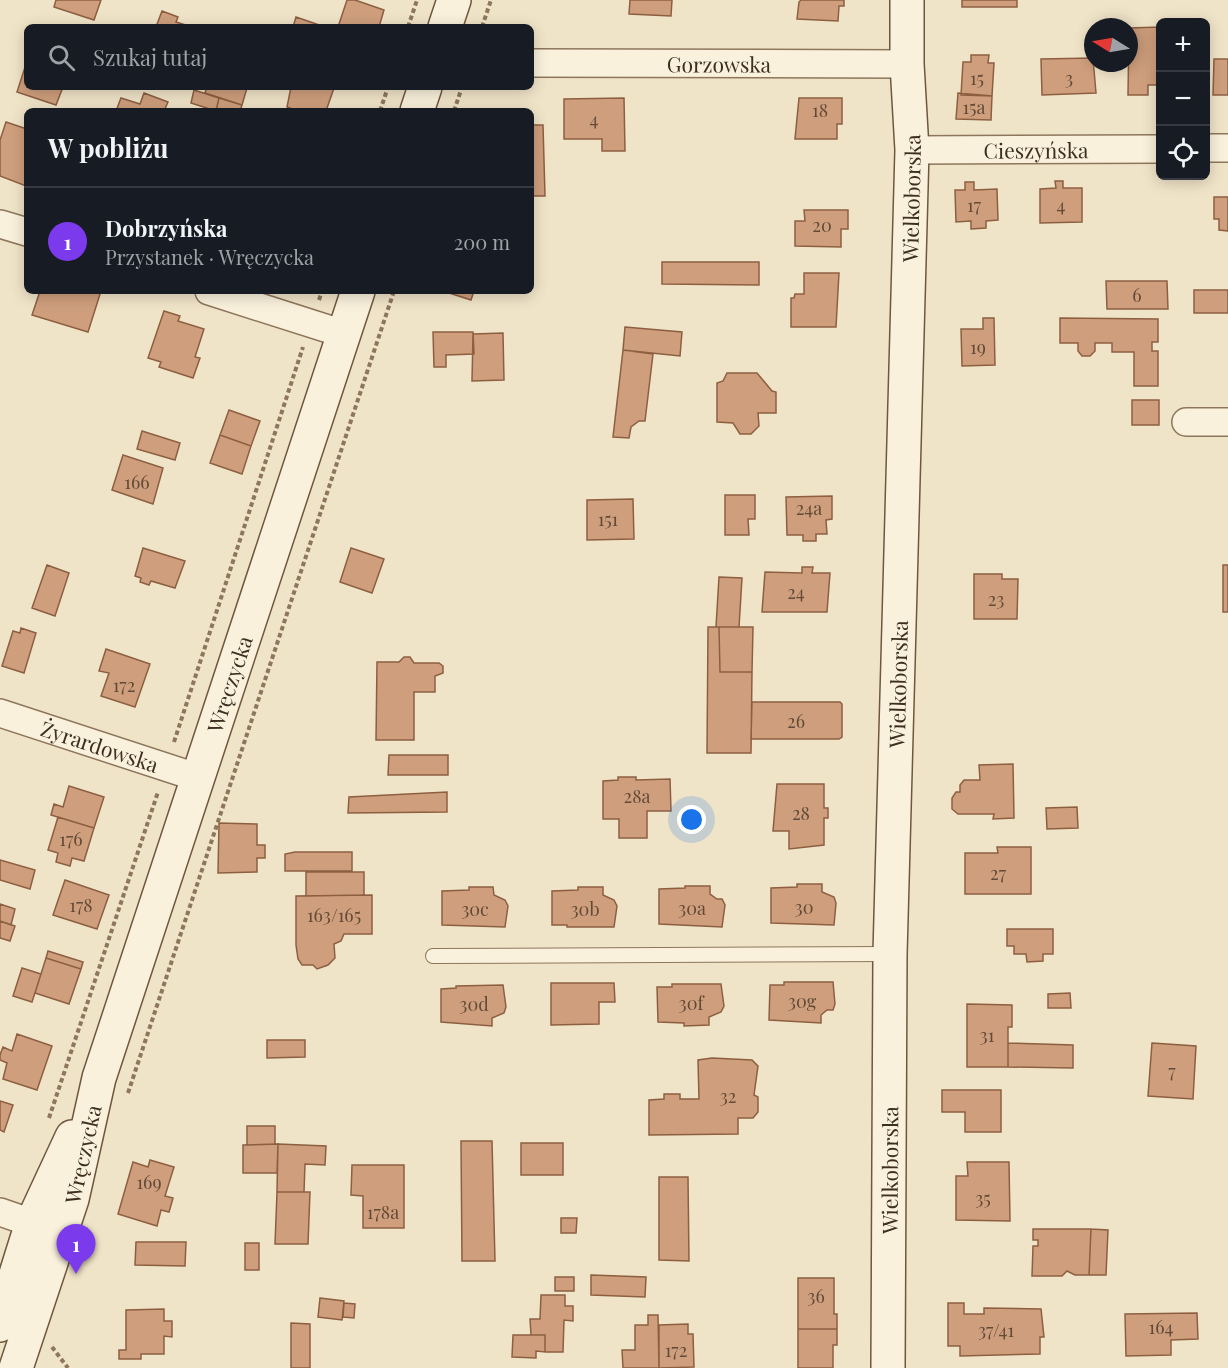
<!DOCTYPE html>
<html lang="pl">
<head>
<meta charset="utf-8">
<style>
	body { margin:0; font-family:"Playfair Display",serif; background:#20242c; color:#f1f3f6 }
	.controls { position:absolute; right:18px; top:18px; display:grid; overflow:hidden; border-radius:9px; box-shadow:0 3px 15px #0003 }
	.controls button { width:54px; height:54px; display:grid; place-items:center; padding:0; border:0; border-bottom:2px solid #363941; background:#171b24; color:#f1f3f6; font:30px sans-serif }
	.compass { position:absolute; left:1084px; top:18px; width:54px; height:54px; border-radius:50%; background:#171b24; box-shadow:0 3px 15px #0003; rotate:281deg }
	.you { position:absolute; left:692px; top:820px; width:21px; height:21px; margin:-15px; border:4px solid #fff; border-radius:50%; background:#1a73e8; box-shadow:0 0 0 9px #1a73e833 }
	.badge { display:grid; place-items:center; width:39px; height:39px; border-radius:50%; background:#7c3aed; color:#fff; font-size:20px; font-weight:700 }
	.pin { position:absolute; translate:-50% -50px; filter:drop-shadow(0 2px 3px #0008) }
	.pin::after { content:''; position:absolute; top:32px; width:21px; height:18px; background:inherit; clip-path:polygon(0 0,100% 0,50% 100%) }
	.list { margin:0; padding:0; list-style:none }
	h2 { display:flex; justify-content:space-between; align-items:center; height:78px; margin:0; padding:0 24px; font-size:26px }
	h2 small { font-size:20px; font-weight:400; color:#9ea1a6 }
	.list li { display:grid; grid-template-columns:39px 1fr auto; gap:18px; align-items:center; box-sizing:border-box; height:108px; padding:0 24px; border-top:2px solid #363941 }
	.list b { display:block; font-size:22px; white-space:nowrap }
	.list p { margin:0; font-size:20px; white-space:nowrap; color:#9ea1a6 }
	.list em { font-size:20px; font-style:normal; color:#9ea1a6 }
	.icon { flex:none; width:33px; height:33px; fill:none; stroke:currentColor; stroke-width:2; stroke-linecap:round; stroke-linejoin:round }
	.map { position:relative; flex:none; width:1228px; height:1368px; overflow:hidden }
	.search { position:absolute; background:#171b24; box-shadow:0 3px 15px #0003; left:24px; top:24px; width:510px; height:66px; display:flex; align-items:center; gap:15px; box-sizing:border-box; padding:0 21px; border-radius:9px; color:#9ea1a6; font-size:22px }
	.panel { position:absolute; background:#171b24; box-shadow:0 3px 15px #0003; left:24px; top:108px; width:510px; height:186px; border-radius:9px }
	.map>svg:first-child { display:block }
	.building { fill:#cf9f7d; stroke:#8d5f41; stroke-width:1.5 }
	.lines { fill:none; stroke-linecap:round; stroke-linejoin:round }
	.lane-casing { stroke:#8d765c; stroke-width:16 }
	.street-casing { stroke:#8d765c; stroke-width:30 }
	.secondary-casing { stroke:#6f573f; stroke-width:36 }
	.path { stroke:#8d765c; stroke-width:4; stroke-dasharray:4.5 3; stroke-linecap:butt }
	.lane { stroke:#faf1dc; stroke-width:14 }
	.street { stroke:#faf1dc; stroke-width:27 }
	.secondary { stroke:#faf1dc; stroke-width:33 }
	.labels { text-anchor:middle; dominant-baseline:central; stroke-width:5; stroke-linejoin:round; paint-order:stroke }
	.number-label { font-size:18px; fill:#624a37 }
	.street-label { font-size:21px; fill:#3d2e20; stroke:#f7eed8 }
</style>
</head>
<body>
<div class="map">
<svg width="1228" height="1368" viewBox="0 0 1228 1368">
	<rect width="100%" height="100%" fill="#f0e4c8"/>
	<path class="building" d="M56,0H101L94,20L54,7Z
		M347,0H355L384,10L379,27H338Z
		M630,0H672L671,16L629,14Z
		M801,0H844V6H839L838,21L797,19L799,2Z
		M962,0H1017V7H962Z
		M162,11L178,17L176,22L192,27H156Z
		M296,17L325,27H293Z
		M1160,27V85H1148V95H1128L1129,28Z
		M971,55H989L988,63H994L992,96L961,95L963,62H971Z
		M1093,58L1096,93L1042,95L1041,59Z
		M1214,59H1228V95H1213Z
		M27,61V87H63L56,105L17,92Z
		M207,87H245L247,88L242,105L205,93Z
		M291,87H330L334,88L326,111H298L287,107Z
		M194,90L219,98L216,111L191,103Z
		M144,93L168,102L164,111H116L121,98L140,104Z
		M958,93L992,96L991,120L956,119Z
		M219,98L242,105L240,111H216Z
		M624,98L625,151H602V139H564V99Z
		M799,98H842V124H837V139H795Z
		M6,122L27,129L26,186L0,176V140Z
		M531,125H543L545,196H531Z
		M1055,181H1063V188H1082V222L1040,223V189L1056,188Z
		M965,182H974V190L997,189L998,220L986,221V228L971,229V221L956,222L955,190H965Z
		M1214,197H1228V231L1219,230V219H1214Z
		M804,210H848V229H841V247L795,246V221H805Z
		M662,262H759V285L662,284Z
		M804,273H839L836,327H791V298H794L795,294H804Z
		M1106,281H1167L1168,309H1107Z
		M1194,290H1228V313H1194Z
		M40,291H101L88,332L32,315Z
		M443,291H474L471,300Z
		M164,311L180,316L178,321L204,329L195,357L200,358L193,378L159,367L161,362L148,358Z
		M983,318H994L995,365L962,366L961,329H983Z
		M1060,318L1158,319V342H1152V351H1158V386H1134V352H1112V343H1095V351L1090,356H1082L1078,351V343H1060Z
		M625,327L682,332L680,356L623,350Z
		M433,332H473L474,354L446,355V367H434Z
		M503,333L504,380L472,381L473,334Z
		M623,350L653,354L645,421H639L631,427L629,438L613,437Z
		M727,373H757L772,391L776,392V413H758L759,426L751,434H740L733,423L717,422V383L723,381Z
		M1132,400H1159V425H1132Z
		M229,410L260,421L251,446L220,435Z
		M142,431L180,443L175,460L137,449Z
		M220,435L251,446L242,474L210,463Z
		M123,455L163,468L153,504L112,490Z
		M725,495H755V519H748L749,535H725Z
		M832,496V519L826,520L827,534H816V541H803V535H787L786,497Z
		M633,499L634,539L587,540V500Z
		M143,548L185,561L175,588L151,581L149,585L140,582L141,578L135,576Z
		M351,548L384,559L372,593L340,582Z
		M47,565L69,573L55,616L32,608Z
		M1223,565H1228V612H1223Z
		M802,567H813L812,573H830L827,612H762L765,572L802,573Z
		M974,574H1002V579H1018L1017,619H974Z
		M719,577L742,578L739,627H716Z
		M708,627H719L720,672H752L751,753H707Z
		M719,627H753L752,672H720Z
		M21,628L36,633L24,673L2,666L13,631L20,633Z
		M106,649L150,664L135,707L101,696L109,673L99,671Z
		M404,657H410L414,663H439L443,666V673L435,676V692H414V740H376L377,662H399Z
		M752,702H840L842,704V737L839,739H751Z
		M389,755H448V775H388Z
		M1013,764L1014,818L993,819L994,814H958L952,809V798L956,792H960V785L964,780H980L979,765Z
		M618,777H636V780L670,779L671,811H647V838H619V819H603V781L618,780Z
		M777,784H824V808H828V818H824V845L789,849V831H773Z
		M69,786L104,797L94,828L51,815L54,804L63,807Z
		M447,792V812L348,813L349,797Z
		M1077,807L1078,828L1047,829L1046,808Z
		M58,817L94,828L84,861L72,858L70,866L56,862L58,853L48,850Z
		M219,823L257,824V845H265V858H257V872L218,873Z
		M997,847H1031V894H965V853H998Z
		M295,852H352V871H285V854Z
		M0,860L35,870L30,889L0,880Z
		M306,872H364V895L306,896Z
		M65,880L109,895L97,929L53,915Z
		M797,884H822V892L834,897L836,903L834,925L771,923V888L797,887Z
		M685,886H710V894L717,899H722L725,905L722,927L659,924V889L685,888Z
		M469,887H493L494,895L505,900L508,906L505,927L442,925V891L469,890Z
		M578,887H603V895L614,900L617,906L614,927H567V925H552V891L578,890Z
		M372,895V934H344L341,941L334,944L335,958L328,965L317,969L313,965H302L298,959L296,945V896Z
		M0,904L15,909L11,925L0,921Z
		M0,921L15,926L10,941L0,938Z
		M1007,929H1053V954H1043V961L1027,962L1026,954H1014V946H1007Z
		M48,951L83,962L81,969L46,958Z
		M46,958L81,969L69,1004L35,993Z
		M22,968L41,974L32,1002L13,996Z
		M784,982H833L835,1004L833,1010H827L821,1015V1023L769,1020L770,985H784Z
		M551,983H614L615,1002H599V1024L551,1025Z
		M672,984H721L724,1006L721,1012L709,1017V1025L684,1026V1023L658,1022L657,987H672Z
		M503,985L506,1007L504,1013L492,1018V1026L441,1022V989L456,988V986Z
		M1070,993L1071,1008H1048V994Z
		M967,1004L1012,1005V1027H1008V1067H967Z
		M17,1034L52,1046L37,1090L3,1079L7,1063L0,1060V1055L3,1047L12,1051Z
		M267,1040H305V1057L267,1058Z
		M1008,1043L1073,1045V1068L1008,1067Z
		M1152,1043L1196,1046L1193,1099L1148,1096Z
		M712,1058L752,1060L758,1066L754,1095L758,1097V1112L753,1118H738V1134L649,1135V1100L664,1099V1094H680V1099H699L698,1060Z
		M942,1090H1001V1132H965V1112H942Z
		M0,1101L13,1105L4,1132L0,1130Z
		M247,1126H275V1144L247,1145Z
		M461,1141H492L495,1261H462Z
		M521,1143H563V1175H521Z
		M278,1144L277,1173H243V1145Z
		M278,1144L326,1146L325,1165L305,1164L304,1192H277Z
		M150,1160L174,1167L165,1196L173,1198L169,1212L161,1210L157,1226L118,1214L133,1162L148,1167Z
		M967,1162H1009L1010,1221L956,1220V1176H968Z
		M352,1165H404V1228H363V1196L351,1195Z
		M659,1177H688L689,1261L659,1260Z
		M277,1192H310L308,1244H275Z
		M561,1218H577L576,1233H561Z
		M1033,1229H1091L1089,1275H1075L1067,1271L1062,1276H1032L1033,1246H1038V1240H1033Z
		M1091,1229L1108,1230L1106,1275H1089Z
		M136,1242H186L185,1266L135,1265Z
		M245,1243H259V1270H245Z
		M591,1275L646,1277L645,1297L591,1295Z
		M555,1277H574V1291H555Z
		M798,1278H834V1314H837V1329H798Z
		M541,1295H565V1306H573V1321L564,1320L563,1352H545V1335H531L530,1319H540Z
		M320,1298L344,1301L342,1320L318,1317Z
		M344,1303L355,1304L354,1318L343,1317Z
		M948,1303H964V1314H984V1308L1041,1309L1044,1337H1040V1354L960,1356V1346H948Z
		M164,1309V1321H172V1337L164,1336V1354H141V1359H119V1350H126V1310Z
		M1197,1313L1198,1339L1171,1340V1355L1126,1356L1125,1314Z
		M648,1315H658L659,1368H623L622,1350H635V1325H648Z
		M291,1323L310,1324V1368H291Z
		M688,1324V1334H693L694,1367L659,1368V1325Z
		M798,1329H837V1345H833V1368H798Z
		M513,1335H545V1352L536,1351V1358L512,1357Z"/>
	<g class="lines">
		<g class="lane-casing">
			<path id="lane" d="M433,956L890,954"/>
		</g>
		<g class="street-casing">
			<g id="street">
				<path id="s1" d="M531,63L907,64"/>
				<path d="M1206,148H1228"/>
				<path id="s2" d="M912,150L1160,149"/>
				<path d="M0,224L27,232"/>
				<path d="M209,291L344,334"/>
				<path d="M1186,422H1228"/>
				<path id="s3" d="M0,713L199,778"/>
				<path d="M0,1212L32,1223"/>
			</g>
		</g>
		<g class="secondary-casing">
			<g id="secondary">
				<path d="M445,27L454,0"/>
				<path d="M417,111L425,87"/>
				<path d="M0,1325L32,1223L72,1137"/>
				<path id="s4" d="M16,1368L72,1199L99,1078L358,291"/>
				<path id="s5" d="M888,1368L890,954L912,150L907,64V0"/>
			</g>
		</g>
		<path class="path" d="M408,27L417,0
			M482,27L491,0
			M380,111L388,87
			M454,111L462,87
			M319,300L322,291
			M174,742L303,347
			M128,1093L394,291
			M49,1118L158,792
			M52,1347L68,1368"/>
		<use href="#lane" class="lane"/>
		<use href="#street" class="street"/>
		<use href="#secondary" class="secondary"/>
	</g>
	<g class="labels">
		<g class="number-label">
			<text x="977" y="78">15</text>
			<text x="1069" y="78">3</text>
			<text x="974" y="107">15a</text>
			<text x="820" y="110">18</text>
			<text x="594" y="119">4</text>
			<text x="974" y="205">17</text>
			<text x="1061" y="205">4</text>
			<text x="822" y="225">20</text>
			<text x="1137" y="295">6</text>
			<text x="978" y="347">19</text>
			<text x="137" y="482">166</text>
			<text x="809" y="508">24a</text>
			<text x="608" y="519">151</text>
			<text x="796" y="592">24</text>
			<text x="996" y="599">23</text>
			<text x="124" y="685">172</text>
			<text x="796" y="721">26</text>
			<text x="637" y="796">28a</text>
			<text x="801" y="813">28</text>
			<text x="71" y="839">176</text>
			<text x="998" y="873">27</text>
			<text x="81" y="905">178</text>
			<text x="804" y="907">30</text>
			<text x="692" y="908">30a</text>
			<text x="475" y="909">30c</text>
			<text x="585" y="909">30b</text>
			<text x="334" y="915">163/165</text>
			<text x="802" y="1001">30g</text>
			<text x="691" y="1003">30f</text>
			<text x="474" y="1004">30d</text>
			<text x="987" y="1035">31</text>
			<text x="1172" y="1071">7</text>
			<text x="728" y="1096">32</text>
			<text x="149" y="1182">169</text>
			<text x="983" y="1198">35</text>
			<text x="383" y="1212">178a</text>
			<text x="816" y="1296">36</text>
			<text x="1161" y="1327">164</text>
			<text x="996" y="1330">37/41</text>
			<text x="676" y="1350">172</text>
		</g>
		<g class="street-label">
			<text stroke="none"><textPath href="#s1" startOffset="188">Gorzowska</textPath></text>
			<text stroke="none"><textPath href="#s2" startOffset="124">Cieszyńska</textPath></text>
			<text stroke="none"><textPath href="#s5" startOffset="1170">Wielkoborska</textPath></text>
			<text stroke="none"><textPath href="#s5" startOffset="684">Wielkoborska</textPath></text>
			<text stroke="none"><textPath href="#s4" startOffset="717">Wręczycka</textPath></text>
			<text stroke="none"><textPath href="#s3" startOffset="105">Żyrardowska</textPath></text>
			<text stroke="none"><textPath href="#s4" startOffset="224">Wręczycka</textPath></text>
			<text stroke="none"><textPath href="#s5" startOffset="198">Wielkoborska</textPath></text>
		</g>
	</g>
</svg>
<div class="controls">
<button>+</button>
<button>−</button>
<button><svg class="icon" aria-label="locate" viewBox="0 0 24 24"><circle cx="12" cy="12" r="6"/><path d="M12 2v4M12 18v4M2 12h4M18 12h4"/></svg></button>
</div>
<svg class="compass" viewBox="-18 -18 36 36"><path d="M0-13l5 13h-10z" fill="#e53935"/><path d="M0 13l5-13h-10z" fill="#9ea1a6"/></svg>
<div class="you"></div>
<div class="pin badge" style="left:76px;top:1274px">1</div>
<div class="search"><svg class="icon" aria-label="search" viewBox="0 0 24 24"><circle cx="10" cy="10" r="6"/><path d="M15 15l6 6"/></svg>Szukaj tutaj</div>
<section class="panel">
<h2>W pobliżu<small></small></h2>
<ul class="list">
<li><span class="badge">1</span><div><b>Dobrzyńska</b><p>Przystanek · Wręczycka</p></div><em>200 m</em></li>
</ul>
</section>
</div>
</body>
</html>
